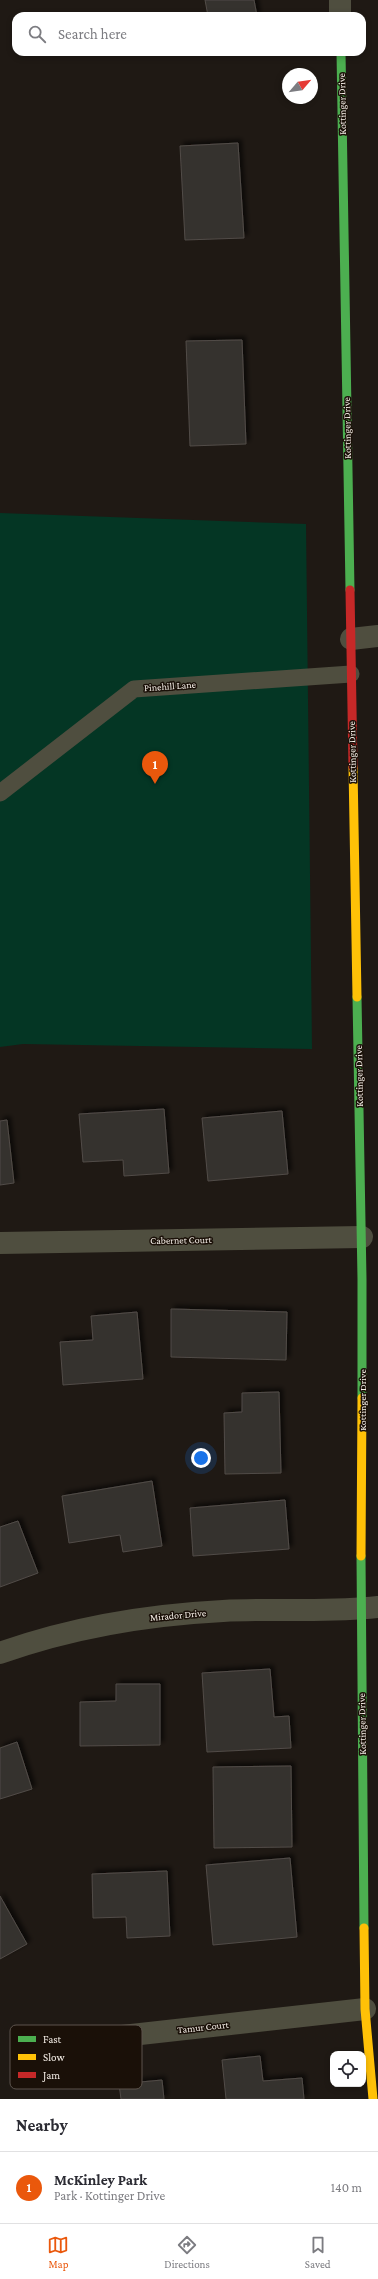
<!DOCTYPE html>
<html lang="en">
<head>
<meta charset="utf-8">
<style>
	body { margin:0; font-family:"Crimson Pro",serif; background:#f2f2f3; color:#2b2b33 }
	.controls { position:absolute; right:12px; bottom:12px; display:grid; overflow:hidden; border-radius:8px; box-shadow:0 2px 6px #0003 }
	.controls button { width:36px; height:36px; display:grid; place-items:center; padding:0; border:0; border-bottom:1px solid #e1e1e2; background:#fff; color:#2b2b33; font:20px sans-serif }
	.compass { position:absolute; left:282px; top:68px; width:36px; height:36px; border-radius:50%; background:#fff; box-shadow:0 2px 6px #0003; rotate:61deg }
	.you { position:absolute; left:201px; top:1458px; width:14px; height:14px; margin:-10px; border:3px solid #fff; border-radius:50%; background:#1a73e8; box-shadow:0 0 0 6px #1a73e833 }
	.badge { display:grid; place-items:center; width:26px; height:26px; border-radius:50%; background:#ea580c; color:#fff; font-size:13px; font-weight:700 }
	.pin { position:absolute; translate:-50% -33px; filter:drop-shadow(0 1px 2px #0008) }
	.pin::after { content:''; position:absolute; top:21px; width:14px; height:12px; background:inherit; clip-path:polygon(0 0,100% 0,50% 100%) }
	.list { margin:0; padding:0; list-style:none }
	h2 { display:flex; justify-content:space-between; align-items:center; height:52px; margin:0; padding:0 16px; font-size:17px }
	h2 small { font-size:13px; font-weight:400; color:#7c7c81 }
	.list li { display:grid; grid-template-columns:26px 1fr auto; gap:12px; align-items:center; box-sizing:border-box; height:72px; padding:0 16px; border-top:1px solid #e1e1e2 }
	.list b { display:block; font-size:15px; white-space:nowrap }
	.list p { margin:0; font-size:13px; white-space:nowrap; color:#7c7c81 }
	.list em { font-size:13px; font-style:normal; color:#7c7c81 }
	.icon { flex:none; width:22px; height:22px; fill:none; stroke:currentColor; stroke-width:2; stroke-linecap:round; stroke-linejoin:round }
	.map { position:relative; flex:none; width:378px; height:2099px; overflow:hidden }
	.search { position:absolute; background:#fff; box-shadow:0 2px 6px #0003; left:12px; right:12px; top:12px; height:44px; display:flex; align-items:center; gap:10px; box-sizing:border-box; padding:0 14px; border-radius:12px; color:#7c7c81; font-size:15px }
	.sheet { height:124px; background:#fff }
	nav { display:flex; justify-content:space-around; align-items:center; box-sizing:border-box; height:56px; border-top:1px solid #e1e1e2; background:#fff; font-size:11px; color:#7c7c81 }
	nav a { display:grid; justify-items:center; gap:2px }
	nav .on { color:#ea580c }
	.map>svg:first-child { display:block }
	.green { fill:#043624 }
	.building { fill:#36312d; stroke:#514c48; filter:url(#shadow) }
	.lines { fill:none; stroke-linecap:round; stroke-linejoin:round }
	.lane { stroke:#4f4e3f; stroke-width:17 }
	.street { stroke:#4f4e3f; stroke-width:22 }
	.fast { stroke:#4caf50; stroke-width:9 }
	.slow { stroke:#ffc107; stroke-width:9 }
	.jam { stroke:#c62828; stroke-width:9 }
	.labels { text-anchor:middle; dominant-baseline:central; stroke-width:3; stroke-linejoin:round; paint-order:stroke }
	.street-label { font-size:10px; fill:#f7f0e9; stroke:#1a1008 }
	.key { fill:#1a1008; stroke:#5c534c; stroke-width:1 }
	.key-label { font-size:11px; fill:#f7f0e9 }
</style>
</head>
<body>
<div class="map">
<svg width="378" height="2099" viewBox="0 0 378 2099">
	<defs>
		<filter id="shadow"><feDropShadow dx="3.5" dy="-3.5" stdDeviation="2" flood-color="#0009"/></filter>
	</defs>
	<rect width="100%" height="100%" fill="#1f1914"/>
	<path class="green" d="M0,513L306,524L312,1049L23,1044L0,1047Z"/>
	<path class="building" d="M205,0H254L257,16H208Z
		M238,143L244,238L185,240L180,146Z
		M242,340L246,444L190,446L186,341Z
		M164,1109L169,1173L124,1176L123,1160L83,1162L79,1114Z
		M282,1111L288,1174L208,1181L202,1118Z
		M7,1120L14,1183L0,1185V1121Z
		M171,1309L287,1312L286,1360L171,1357Z
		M137,1312L143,1379L63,1385L60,1342L93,1340L91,1316Z
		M279,1392L281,1473L225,1474L224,1413L242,1412V1393Z
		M152,1481L162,1546L123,1552L120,1535L69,1543L62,1496Z
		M285,1500L289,1549L193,1556L190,1508Z
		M18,1521L38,1573L0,1587V1527Z
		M270,1669L274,1717L289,1716L291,1748L207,1752L202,1673Z
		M116,1684H160V1745L80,1746V1702L116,1701Z
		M17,1742L32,1789L0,1799V1748Z
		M291,1766L292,1847L214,1848L213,1767Z
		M290,1858L297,1937L213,1945L206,1865Z
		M167,1871L170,1936L127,1938L126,1917L93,1918L92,1874Z
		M0,1896L27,1944L0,1959Z
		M260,2056L263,2081L302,2078L304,2099H226L222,2060Z
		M162,2080L164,2099H121L119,2084Z"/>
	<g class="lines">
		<path class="lane" d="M0,793L134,689L351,674"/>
		<path class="street" d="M340,0V16
			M351,639L378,636
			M0,1243L362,1237
			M0,1653C73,1627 146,1615 223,1611C275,1608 327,1613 378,1607
			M41,2045L365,2009"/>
		<path class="fast" d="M341,52L350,590
			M357,997L362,1279V1398
			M361,1556L364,1928"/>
		<path class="slow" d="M353,767L357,997
			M361,1556L362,1398
			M364,1928L365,2009L373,2099"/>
		<path class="jam" d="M350,590L353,767"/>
	</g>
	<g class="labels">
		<g class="street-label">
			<text transform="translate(342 104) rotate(-91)">Kottinger Drive</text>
			<text transform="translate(347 428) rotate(-91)">Kottinger Drive</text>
			<text transform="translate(170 686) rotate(-4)">Pinehill Lane</text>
			<text transform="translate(352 752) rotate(-91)">Kottinger Drive</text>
			<text transform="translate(359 1076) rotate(-91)">Kottinger Drive</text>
			<text transform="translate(181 1240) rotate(-1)">Cabernet Court</text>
			<text transform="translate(362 1400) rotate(-90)">Kottinger Drive</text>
			<text transform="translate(178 1615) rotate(-5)">Mirador Drive</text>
			<text transform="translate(362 1724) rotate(-91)">Kottinger Drive</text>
			<text transform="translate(203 2027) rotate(-6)">Tamur Court</text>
		</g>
	</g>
	<rect x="10" y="2025" width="132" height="64" rx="6" class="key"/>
	<rect x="18" y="2036" width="18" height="6" fill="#4caf50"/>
	<rect x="18" y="2054" width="18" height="6" fill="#ffc107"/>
	<rect x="18" y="2072" width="18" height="6" fill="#c62828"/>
	<g class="key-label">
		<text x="43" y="2043">Fast</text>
		<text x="43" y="2061">Slow</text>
		<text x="43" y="2079">Jam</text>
	</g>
</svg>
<div class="controls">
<button><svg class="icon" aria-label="locate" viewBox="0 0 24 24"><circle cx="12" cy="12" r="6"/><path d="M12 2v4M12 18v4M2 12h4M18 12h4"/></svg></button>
</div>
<svg class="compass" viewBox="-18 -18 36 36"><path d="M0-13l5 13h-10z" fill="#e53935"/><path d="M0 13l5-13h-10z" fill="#7c7c81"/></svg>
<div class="you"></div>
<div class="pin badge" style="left:155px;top:784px">1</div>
<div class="search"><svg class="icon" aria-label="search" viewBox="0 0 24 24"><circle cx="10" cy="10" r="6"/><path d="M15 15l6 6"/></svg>Search here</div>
</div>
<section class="sheet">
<h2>Nearby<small></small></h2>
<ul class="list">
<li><span class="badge">1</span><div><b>McKinley Park</b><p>Park · Kottinger Drive</p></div><em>140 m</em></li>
</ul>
</section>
<nav>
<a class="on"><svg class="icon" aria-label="map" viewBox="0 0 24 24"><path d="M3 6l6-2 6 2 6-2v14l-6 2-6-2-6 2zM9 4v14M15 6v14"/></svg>Map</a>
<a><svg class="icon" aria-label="directions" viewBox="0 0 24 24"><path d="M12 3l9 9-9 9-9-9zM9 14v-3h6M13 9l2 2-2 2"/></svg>Directions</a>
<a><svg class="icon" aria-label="saved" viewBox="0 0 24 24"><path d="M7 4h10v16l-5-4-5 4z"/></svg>Saved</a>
</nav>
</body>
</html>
